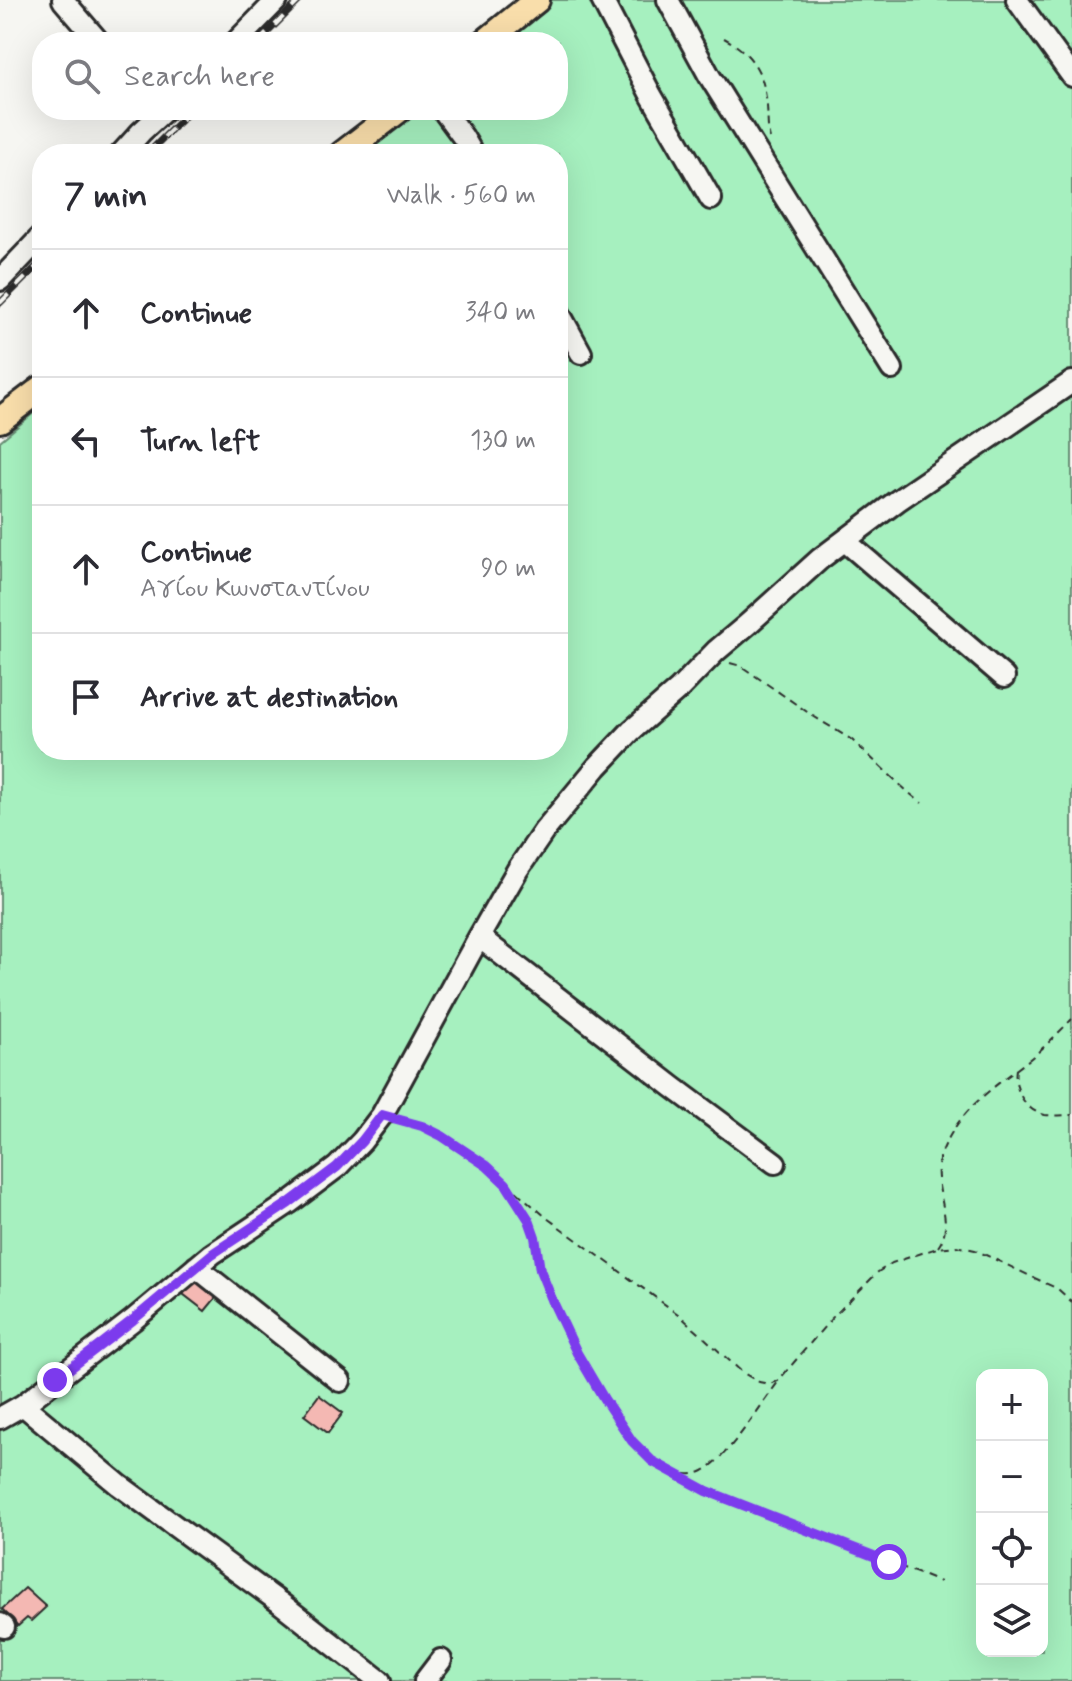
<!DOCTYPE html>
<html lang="en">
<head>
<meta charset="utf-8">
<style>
	body { margin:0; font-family:Mynerve,sans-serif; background:#f7f7f7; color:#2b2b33 }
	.controls { position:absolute; right:24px; bottom:24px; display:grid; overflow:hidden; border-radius:16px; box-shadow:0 8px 32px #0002 }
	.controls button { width:72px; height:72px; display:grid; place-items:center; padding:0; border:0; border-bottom:2px solid #e1e1e2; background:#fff; color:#2b2b33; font:40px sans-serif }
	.stop { position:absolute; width:24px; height:24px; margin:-18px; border:6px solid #7c3aed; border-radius:50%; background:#fff }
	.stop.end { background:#7c3aed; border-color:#fff; box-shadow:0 2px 8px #0008 }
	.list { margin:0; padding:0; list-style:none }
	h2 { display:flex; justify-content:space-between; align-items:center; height:104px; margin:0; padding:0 32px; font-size:34px }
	h2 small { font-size:26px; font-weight:400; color:#7c7c81 }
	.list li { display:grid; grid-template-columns:52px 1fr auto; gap:24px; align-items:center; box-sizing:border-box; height:128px; padding:0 32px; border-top:2px solid #e1e1e2 }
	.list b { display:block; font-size:30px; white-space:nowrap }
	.list p { margin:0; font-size:26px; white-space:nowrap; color:#7c7c81 }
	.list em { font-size:26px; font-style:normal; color:#7c7c81 }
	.icon { flex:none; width:44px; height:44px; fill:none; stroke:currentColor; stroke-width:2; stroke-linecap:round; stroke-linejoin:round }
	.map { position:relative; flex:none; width:1072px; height:1681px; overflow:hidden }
	.search { position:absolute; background:#fff; box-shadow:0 8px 32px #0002; left:32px; top:32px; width:536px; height:88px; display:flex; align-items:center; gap:20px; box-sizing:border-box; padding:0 28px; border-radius:32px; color:#7c7c81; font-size:30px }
	.panel { position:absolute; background:#fff; box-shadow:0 8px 32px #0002; left:32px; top:144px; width:536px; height:616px; border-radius:32px }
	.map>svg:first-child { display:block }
	.green { fill:#a6f0bf; stroke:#688e75; stroke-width:2; fill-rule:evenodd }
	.building { fill:#f4b8b3; stroke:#2b2b2b; stroke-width:2 }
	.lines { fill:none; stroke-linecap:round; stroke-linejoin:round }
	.minor-casing { stroke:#2b2b2b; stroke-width:26 }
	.major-casing { stroke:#2b2b2b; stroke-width:30 }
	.path { stroke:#2b2b2b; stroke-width:2; stroke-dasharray:8 6; stroke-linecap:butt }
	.minor { stroke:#f6f6f2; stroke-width:20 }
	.major { stroke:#f9deab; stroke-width:24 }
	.rail-casing { stroke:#2b2b2b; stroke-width:7 }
	.rail { stroke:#f6f6f2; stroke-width:4; stroke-dasharray:12; stroke-linecap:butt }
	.route { stroke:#7c3aed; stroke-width:10 }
</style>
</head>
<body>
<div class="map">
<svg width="1072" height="1681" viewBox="0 0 1072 1681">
	<rect width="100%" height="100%" fill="#f6f6f2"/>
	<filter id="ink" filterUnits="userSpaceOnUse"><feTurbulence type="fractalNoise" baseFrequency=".0125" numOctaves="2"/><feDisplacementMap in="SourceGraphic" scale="16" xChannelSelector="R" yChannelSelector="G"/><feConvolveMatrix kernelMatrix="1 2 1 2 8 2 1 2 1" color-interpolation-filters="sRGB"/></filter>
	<g filter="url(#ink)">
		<path class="green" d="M550,0H1072V1681H0V441L42,406V750H558V154H356L414,110H558V42H498ZM982,1375H1042V1651H982Z"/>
		<path class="building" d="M198,1277L219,1294L205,1311L183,1294Z
			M319,1395L343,1413L328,1433L304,1415Z
			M25,1588L46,1607L31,1621L27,1618L18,1626L2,1609Z"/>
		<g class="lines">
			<g class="minor-casing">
				<path id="minor" d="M63,0L99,42
					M602,0L651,95L711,199
					M668,0L710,77L892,369
					M1017,0L1072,76
					M236,42L277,0
					M443,110L463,137L473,154
					M121,154L141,132L165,110
					M0,280L42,236
					M558,311L581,353
					M845,541L1004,677
					M479,937L673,1087L775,1163
					M196,1267L340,1381
					M23,1405L119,1485L279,1602L380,1681
					M0,1418L23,1405L133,1320L212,1254L289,1203L337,1167L362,1141L382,1115L479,937L518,869L544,831L597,767L631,731L679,689L716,651L748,624L820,559L897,501L1072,382
					M0,1624L4,1627
					M425,1681L441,1660"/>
			</g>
			<g class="major-casing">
				<path id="major" d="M485,42L537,0
					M342,154L399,110
					M0,420L42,388"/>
			</g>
			<path class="path" d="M724,38C753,54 764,73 767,106C768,118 767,128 770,139
				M730,663L741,666L813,716L852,740L909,793L922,803
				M1016,1069C1013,1089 1025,1111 1045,1115C1054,1116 1064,1115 1072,1115
				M398,1119L422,1126L442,1136L487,1166L547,1218L678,1314L743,1373L759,1382L769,1384L778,1381L831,1319L878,1272L892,1263L937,1248L956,1246L975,1250L1058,1289L1072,1302
				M508,1186C516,1198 525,1210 530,1223C536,1239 536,1256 541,1271C556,1322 587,1374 617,1418C627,1433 637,1450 652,1461C665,1471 687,1479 703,1471C726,1460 761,1405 778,1382
				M938,1247C957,1222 930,1186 940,1157C958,1108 994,1088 1031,1058C1046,1046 1059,1032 1072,1019
				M679,1475L707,1491L940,1582"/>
			<use href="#minor" class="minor"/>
			<use href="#major" class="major"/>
			<g class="rail-casing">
				<path id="rail" d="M258,42L300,0
					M147,154L191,110
					M0,303L42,261"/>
			</g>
			<use href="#rail" class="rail"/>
		</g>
	</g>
	<g class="lines" filter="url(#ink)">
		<path class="route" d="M55,1380L133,1320L212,1254L289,1203L337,1167L362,1141L382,1115L422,1126L442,1136L487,1166L506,1184L529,1220L535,1237L540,1270L553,1302L577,1353L604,1399L632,1441L652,1461L707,1491L889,1562"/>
	</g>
</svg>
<div class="controls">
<button>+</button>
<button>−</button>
<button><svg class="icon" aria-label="locate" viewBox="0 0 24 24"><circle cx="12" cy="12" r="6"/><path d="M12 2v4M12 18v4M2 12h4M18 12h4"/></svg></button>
<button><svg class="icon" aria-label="layers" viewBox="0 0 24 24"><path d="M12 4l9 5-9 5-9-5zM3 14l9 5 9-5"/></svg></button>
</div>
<div class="stop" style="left:889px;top:1562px"></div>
<div class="stop end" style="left:55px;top:1380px"></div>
<div class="search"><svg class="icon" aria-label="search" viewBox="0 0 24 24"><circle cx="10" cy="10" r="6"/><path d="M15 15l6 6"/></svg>Search here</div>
<section class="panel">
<h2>7 min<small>Walk · 560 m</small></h2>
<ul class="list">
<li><svg class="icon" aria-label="ahead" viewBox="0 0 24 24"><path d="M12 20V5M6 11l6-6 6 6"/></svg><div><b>Continue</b></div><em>340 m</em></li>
<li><svg class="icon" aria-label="left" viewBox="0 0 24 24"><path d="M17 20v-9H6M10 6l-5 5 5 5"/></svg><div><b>Turn left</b></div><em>130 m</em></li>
<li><svg class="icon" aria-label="ahead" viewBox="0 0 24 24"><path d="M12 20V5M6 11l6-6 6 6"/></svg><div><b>Continue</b><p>Αγίου Κωνσταντίνου</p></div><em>90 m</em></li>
<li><svg class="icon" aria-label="arrive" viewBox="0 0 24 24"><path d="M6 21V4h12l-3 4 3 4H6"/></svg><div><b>Arrive at destination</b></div></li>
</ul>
</section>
</div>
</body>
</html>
